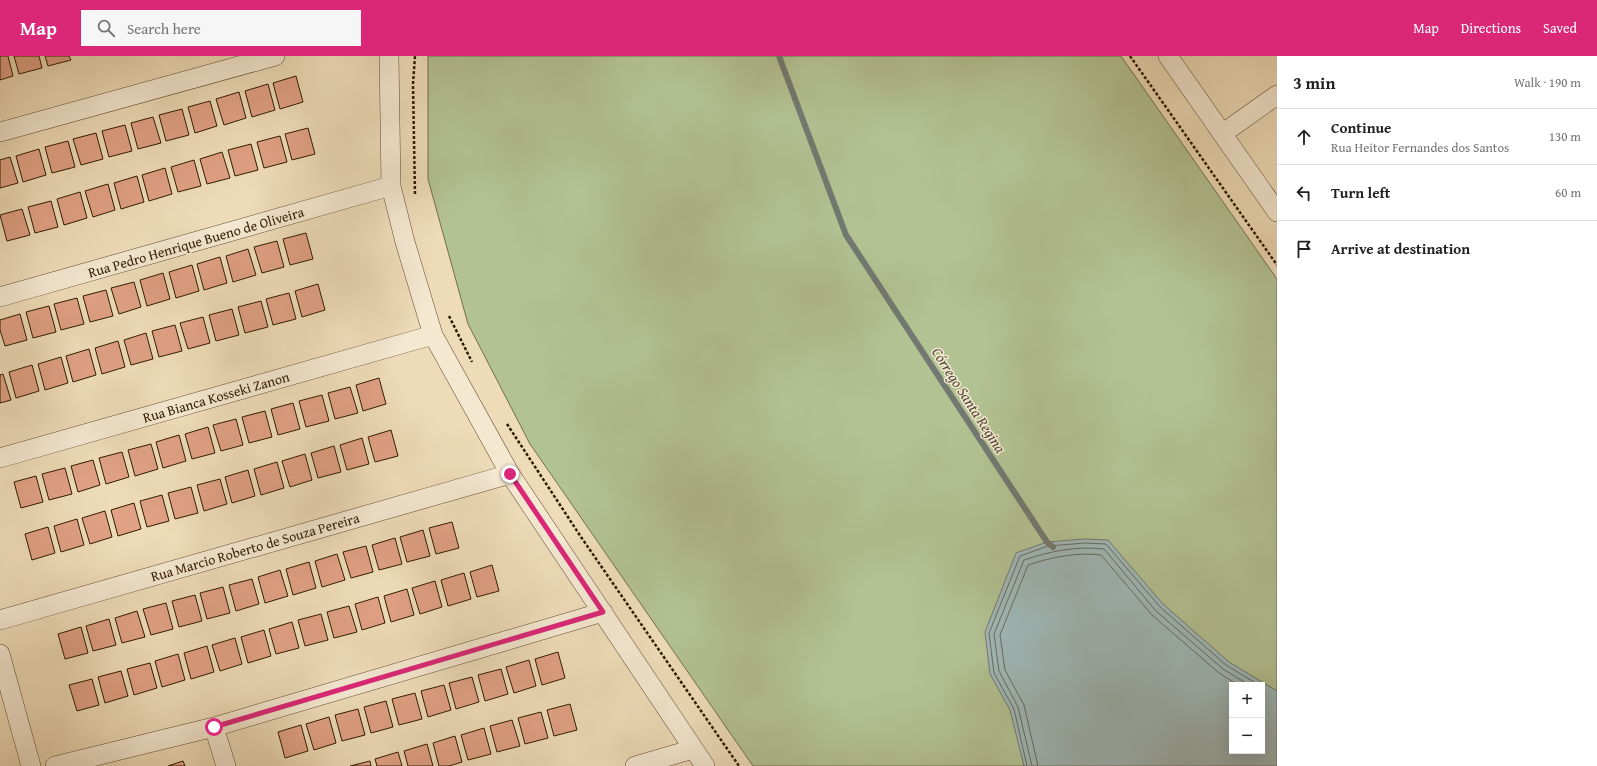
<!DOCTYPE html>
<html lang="en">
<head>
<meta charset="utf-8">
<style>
	body { margin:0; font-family:"Gentium Book Plus",serif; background:#f6f6f6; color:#202124 }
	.controls { position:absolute; right:12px; bottom:12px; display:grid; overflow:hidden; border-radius:0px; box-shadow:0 4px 16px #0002 }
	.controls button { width:36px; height:36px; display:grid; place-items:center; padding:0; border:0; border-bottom:1px solid #e0e0e0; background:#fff; color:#202124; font:20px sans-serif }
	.stop { position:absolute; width:12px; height:12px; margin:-9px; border:3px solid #db2777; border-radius:50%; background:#fff }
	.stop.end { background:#db2777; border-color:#fff; box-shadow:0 1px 4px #0008 }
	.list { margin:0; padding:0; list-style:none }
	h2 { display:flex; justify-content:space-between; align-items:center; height:52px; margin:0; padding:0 16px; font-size:17px }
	h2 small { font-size:13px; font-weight:400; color:#757577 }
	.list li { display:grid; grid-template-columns:26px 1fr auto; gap:12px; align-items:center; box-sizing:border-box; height:56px; padding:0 16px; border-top:1px solid #e0e0e0 }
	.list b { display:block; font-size:15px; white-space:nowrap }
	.list p { margin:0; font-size:13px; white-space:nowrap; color:#757577 }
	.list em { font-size:13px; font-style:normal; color:#757577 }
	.icon { flex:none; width:22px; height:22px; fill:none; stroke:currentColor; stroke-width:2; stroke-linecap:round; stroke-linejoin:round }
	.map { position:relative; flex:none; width:1277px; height:710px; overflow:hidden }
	header { display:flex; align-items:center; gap:24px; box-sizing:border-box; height:56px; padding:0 20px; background:#db2777; color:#fff }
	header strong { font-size:19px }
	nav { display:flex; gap:22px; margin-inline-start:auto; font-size:14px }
	.search { width:280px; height:36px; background:#f6f6f6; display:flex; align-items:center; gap:10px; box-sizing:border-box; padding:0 14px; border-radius:0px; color:#757577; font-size:15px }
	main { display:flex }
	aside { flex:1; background:#fff }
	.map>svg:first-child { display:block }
	.green { fill:#b3c293; stroke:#726e4a; fill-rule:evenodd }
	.water { fill:#9fb9ba; stroke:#737970; fill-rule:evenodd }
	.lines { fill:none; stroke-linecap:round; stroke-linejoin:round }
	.shore { stroke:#686a5d; stroke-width:1 }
	.stream { stroke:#737970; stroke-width:6 }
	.building { fill:#e0a184; stroke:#301a00 }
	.street-casing { stroke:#604a2e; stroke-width:20 }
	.path { stroke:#301a00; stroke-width:2.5; stroke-dasharray:3 2; stroke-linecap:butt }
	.street { stroke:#f4e8d1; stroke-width:19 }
	.route { stroke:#db2777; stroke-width:5 }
	.labels { text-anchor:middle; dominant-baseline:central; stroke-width:3; stroke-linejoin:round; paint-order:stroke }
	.street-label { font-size:14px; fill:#301a00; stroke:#f4e8d1 }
	.water-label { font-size:15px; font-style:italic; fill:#514a38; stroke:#f4e8d1 }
</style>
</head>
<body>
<header>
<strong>Map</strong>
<div class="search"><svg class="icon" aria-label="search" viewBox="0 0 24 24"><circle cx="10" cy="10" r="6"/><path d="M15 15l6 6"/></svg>Search here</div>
<nav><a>Map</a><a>Directions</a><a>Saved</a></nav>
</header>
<main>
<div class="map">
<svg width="1277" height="710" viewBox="0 0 1277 710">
	<rect width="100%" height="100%" fill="#eedcb8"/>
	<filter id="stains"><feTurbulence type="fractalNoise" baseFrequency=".005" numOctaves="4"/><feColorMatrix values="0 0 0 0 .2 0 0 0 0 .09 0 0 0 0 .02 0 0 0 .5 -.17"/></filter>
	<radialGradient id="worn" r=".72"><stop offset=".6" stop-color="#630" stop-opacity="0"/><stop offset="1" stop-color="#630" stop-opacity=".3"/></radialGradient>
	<path class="green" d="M428,0H1121L1277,223V710H753L530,388L468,268L428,123ZM1232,629H1262V695H1232Z"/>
	<path class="water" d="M1084,483L1108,484L1163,548L1229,606L1277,635V710H1024L1010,654L990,618L985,576L1016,497L1047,486ZM1232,629H1262V695H1232Z"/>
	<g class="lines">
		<path class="shore" d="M1027,710L1014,653L994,617L989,577L1020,500L1048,490L1085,487L1106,488L1160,551L1226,609L1259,629
			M1032,710L1018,651L999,615L994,578L1024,504C1051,495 1075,490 1104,493L1156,555L1223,613L1249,629
			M1038,710L1024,649L1005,614L1000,579L1028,509C1052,501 1077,496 1101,499L1152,559L1219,617L1238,629"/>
		<path class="stream" d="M779,0L846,179L1047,486L1053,491"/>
	</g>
	<path class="building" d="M0,0H8L13,20L0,24Z
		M14,0H39L42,12L19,18Z
		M45,0H69L71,4L48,10Z
		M296,20L303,46L280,53L273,27Z
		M268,28L275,54L252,61L245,35Z
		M239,36L246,62L224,69L216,43Z
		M210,45L217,70L195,77L188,51Z
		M182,53L189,79L166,85L159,59Z
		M153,61L161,87L138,93L131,67Z
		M125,69L132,95L109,101L102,75Z
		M308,72L315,98L292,104L285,78Z
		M96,77L103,103L81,109L73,83Z
		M280,80L287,106L264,112L257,86Z
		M68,85L75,111L52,117L45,91Z
		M251,88L258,114L235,120L228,94Z
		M39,93L46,119L23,126L16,100Z
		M222,96L230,122L207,128L200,103Z
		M10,101L18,127L0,132V104Z
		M194,104L201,130L178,136L171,111Z
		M165,112L172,138L149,145L142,119Z
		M137,120L144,146L121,153L114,127Z
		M108,128L115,154L93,161L85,135Z
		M80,136L87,162L64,169L57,143Z
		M51,145L58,171L35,177L28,151Z
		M22,153L30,179L7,185L0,159Z
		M306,177L313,203L290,209L283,183Z
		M277,185L284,211L262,217L254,191Z
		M248,193L256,219L233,226L226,200Z
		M220,201L227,227L204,234L197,208Z
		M192,209L199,235L176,242L169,216Z
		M163,217L170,243L147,250L140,224Z
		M134,226L141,251L119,258L111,232Z
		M318,228L325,254L302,261L295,235Z
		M106,234L113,260L90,266L83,240Z
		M289,237L296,263L273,269L266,243Z
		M77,242L84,268L61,274L54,248Z
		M261,245L268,271L245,277L238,251Z
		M49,250L56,276L33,282L26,256Z
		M232,253L239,279L216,285L209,259Z
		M20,258L27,284L5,290L0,274V264Z
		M203,261L210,287L188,293L180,267Z
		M175,269L182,295L159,301L152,275Z
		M146,277L153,303L131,309L124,284Z
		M118,285L125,311L102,318L95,292Z
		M89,293L96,319L73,326L66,300Z
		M61,301L68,327L45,334L38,308Z
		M32,309L39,335L16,342L9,316Z
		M3,318L11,344L0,347V319Z
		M379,322L386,348L363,355L356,329Z
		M350,331L358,357L335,363L328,337Z
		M322,339L329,365L306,371L299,345Z
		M293,347L300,373L278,379L271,353Z
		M265,355L272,381L249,387L242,361Z
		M236,363L243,389L221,395L213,369Z
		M208,371L215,397L192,403L185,378Z
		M391,374L398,400L375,406L368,381Z
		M179,379L186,405L163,412L156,386Z
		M362,382L369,408L347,414L340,389Z
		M151,388L158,413L135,420L128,394Z
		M334,390L341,416L318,422L311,397Z
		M122,396L129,421L106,428L99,402Z
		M305,398L312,424L290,431L282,405Z
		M93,404L100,429L78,436L71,410Z
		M277,406L284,432L261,439L254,413Z
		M65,412L72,438L49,444L42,418Z
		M248,414L255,440L232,447L225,421Z
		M36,420L43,446L21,452L14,426Z
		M220,423L227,448L204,455L197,429Z
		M191,431L198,457L175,463L168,437Z
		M162,439L169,465L147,471L140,445Z
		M134,447L141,473L118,480L111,454Z
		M105,455L112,481L90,488L82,462Z
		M77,463L84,489L61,496L54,470Z
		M452,466L459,492L436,498L429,472Z
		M48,471L55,497L32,504L25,478Z
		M423,474L430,500L407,506L400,481Z
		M395,482L402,508L379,514L372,489Z
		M366,490L373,516L351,522L343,496Z
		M337,498L345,524L322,531L315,505Z
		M309,506L316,532L293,539L286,513Z
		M492,509L499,535L477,541L470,516Z
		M280,514L288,540L265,547L258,521Z
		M464,517L471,543L448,550L441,524Z
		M252,523L259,548L236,555L229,529Z
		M435,525L442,551L420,558L412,532Z
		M223,531L230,557L207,563L200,537Z
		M407,533L414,559L391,566L384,540Z
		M195,539L202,565L179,571L172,545Z
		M378,541L385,567L362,574L355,548Z
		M166,547L173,573L151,579L143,553Z
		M349,550L357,576L334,582L327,556Z
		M137,555L145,581L122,587L115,562Z
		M321,558L328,584L305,590L298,564Z
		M109,563L116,589L93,595L86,570Z
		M292,566L299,592L276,598L269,573Z
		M81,571L88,597L65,603L58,578Z
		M264,574L271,600L248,607L241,581Z
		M235,582L242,608L220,615L212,589Z
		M207,590L214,616L191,623L184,597Z
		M558,596L565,622L542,629L535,603Z
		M178,598L185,624L162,631L155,605Z
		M529,604L536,630L514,637L506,611Z
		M150,607L157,632L134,639L127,613Z
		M501,613L508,638L485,645L478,619Z
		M121,615L128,640L105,647L98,621Z
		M472,621L479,646L456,653L449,627Z
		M92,623L99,649L77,655L69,629Z
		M444,629L451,654L428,661L421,635Z
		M415,637L422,663L399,669L392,643Z
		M386,645L393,671L371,677L364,651Z
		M570,648L577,674L554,680L547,654Z
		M358,653L365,679L342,685L335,659Z
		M541,656L548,682L525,688L518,662Z
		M329,661L336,687L314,694L306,668Z
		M512,664L520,690L497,696L490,670Z
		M301,669L308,695L285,702L278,676Z
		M484,672L491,698L468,704L461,679Z
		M455,680L462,706L449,710H439L433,687Z
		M427,688L433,710H408L404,695Z
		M398,696L402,710H377L375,703Z
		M183,705L185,710H168Z
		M370,705L371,710H350Z"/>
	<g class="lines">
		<g class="street-casing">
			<path id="street" d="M389,0L391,130L405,186L433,279L510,418L705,710
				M1168,0L1277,156
				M0,76L275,0
				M1222,78L1277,39
				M0,241L391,130
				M0,402L433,279
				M0,564L510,418
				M0,598L31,710
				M214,671L226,710
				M55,710L214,671L603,556
				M635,710L693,693"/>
		</g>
		<path class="path" d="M1130,0L1277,209
			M415,138L413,28L415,0
			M449,260L472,306
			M507,368L581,481L739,710"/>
		<use href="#street" class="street"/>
	</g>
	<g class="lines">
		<path class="route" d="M214,671L603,556L510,418"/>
	</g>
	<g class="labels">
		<g class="street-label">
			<text transform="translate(196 186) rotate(-16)">Rua Pedro Henrique Bueno de Oliveira</text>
			<text transform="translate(216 341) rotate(-16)">Rua Bianca Kosseki Zanon</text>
			<text transform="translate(255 491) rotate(-16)">Rua Marcio Roberto de Souza Pereira</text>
		</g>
		<g class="water-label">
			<text transform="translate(969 344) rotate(57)">Córrego Santa Regina</text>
		</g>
	</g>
	<rect width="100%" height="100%" filter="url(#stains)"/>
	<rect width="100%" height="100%" fill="url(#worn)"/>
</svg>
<div class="controls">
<button>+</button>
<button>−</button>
</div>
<div class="stop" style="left:214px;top:671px"></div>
<div class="stop end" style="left:510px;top:418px"></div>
</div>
<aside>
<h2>3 min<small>Walk · 190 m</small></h2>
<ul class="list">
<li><svg class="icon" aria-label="ahead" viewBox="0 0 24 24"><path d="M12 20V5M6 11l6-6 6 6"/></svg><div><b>Continue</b><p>Rua Heitor Fernandes dos Santos</p></div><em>130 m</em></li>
<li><svg class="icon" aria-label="left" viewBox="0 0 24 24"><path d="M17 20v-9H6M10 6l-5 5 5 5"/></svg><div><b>Turn left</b></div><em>60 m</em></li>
<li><svg class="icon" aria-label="arrive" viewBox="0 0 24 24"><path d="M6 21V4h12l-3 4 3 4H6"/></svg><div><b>Arrive at destination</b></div></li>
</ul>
</aside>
</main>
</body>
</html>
